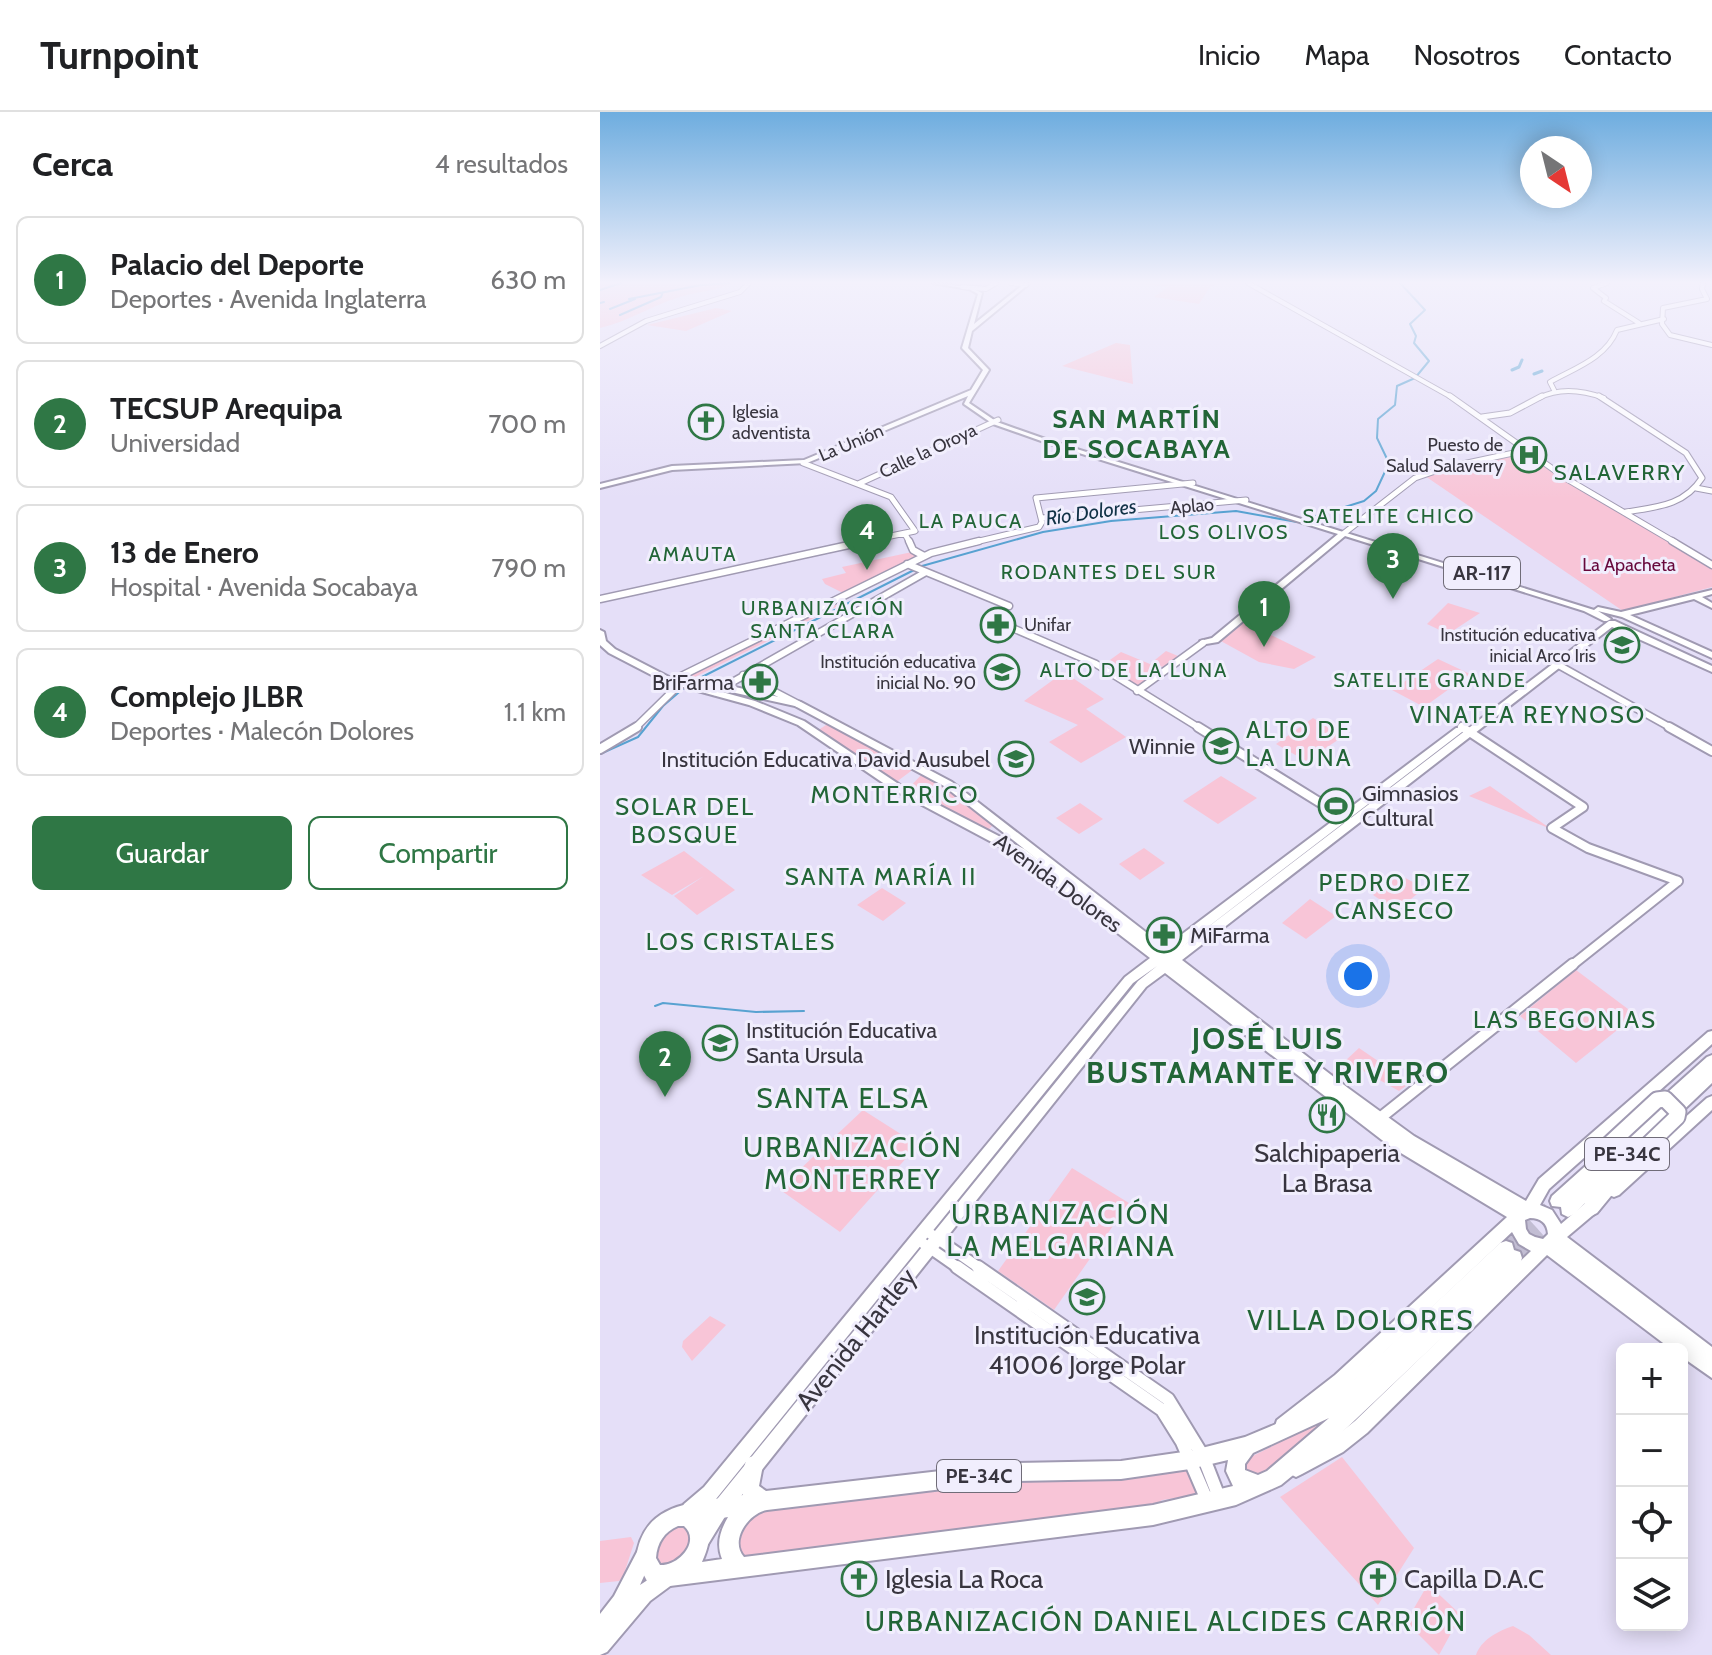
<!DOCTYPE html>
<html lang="es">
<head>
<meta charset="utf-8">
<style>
	body { margin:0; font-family:Cabin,sans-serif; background:#f2f2f2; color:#202124 }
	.controls { position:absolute; right:24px; bottom:24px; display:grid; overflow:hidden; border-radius:12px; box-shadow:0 4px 20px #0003 }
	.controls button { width:72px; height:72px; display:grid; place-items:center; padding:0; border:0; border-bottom:2px solid #e0e0e0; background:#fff; color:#202124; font:40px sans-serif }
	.compass { position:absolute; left:920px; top:24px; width:72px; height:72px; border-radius:50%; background:#fff; box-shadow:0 4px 20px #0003; rotate:145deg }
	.you { position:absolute; left:758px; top:864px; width:28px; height:28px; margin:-20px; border:6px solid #fff; border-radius:50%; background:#1a73e8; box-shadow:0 0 0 12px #1a73e833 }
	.badge { display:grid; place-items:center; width:52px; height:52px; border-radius:50%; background:#2f7745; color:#fff; font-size:26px; font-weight:700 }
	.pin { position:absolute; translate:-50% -66px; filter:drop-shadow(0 2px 4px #0008) }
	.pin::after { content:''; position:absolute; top:42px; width:28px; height:24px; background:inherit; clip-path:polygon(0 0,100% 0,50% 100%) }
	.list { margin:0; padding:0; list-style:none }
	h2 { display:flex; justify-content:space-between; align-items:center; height:104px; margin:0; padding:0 32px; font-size:34px }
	h2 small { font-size:26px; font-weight:400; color:#757577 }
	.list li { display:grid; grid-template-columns:52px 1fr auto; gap:24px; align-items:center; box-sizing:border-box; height:128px; margin:0 16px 16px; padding:0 16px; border:2px solid #e0e0e0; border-radius:12px }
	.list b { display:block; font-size:30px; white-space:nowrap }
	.list p { margin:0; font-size:26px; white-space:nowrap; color:#757577 }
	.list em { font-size:26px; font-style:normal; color:#757577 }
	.actions { display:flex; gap:16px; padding:24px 32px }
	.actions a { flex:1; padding:18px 0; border:2px solid #2f7745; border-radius:12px; text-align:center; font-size:28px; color:#2f7745 }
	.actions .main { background:#2f7745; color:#fff }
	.icon { flex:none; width:44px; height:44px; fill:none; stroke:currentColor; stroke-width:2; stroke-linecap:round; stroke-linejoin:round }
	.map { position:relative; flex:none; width:1112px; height:1543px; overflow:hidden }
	header { display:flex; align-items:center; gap:48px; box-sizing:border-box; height:112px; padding:0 40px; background:#fff; border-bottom:2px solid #e0e0e0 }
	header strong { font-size:38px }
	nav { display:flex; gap:44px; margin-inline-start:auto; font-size:28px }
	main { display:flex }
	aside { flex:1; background:#fff }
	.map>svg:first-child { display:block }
	.green { fill:#f8c5d7 }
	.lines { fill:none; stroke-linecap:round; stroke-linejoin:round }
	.stream { stroke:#58a2d1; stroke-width:2 }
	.canal { stroke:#58a2d1; stroke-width:3 }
	.highway-tunnel { stroke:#c2bdd3; stroke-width:15; stroke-dasharray:15 7; stroke-linecap:butt }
	.minor-far5-casing { stroke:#a09ab2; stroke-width:6 }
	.minor-far4-casing { stroke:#a09ab2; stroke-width:7 }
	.minor-far3-casing { stroke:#a09ab2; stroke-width:9 }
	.minor-far2-casing { stroke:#a09ab2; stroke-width:12 }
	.minor-far1-casing { stroke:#a09ab2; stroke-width:14 }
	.minor-casing { stroke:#a09ab2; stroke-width:16 }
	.major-casing { stroke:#a09ab2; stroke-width:4 }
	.highway-casing { stroke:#a09ab2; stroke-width:4 }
	.minor-far5 { stroke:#fff; stroke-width:4 }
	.minor-far4 { stroke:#fff; stroke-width:5 }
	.minor-far3 { stroke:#fff; stroke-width:6 }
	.minor-far2 { stroke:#fff; stroke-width:8 }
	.minor-far1 { stroke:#fff; stroke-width:10 }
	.minor { stroke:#fff; stroke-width:12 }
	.major { fill:#fff; fill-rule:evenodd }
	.highway { fill:#fff; fill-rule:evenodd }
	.highway-bridge-casing { stroke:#a09ab2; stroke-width:19; stroke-linecap:butt }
	.highway-bridge { stroke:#fff; stroke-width:15 }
	.labels { text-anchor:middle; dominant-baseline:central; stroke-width:6; stroke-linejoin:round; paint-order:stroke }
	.far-poi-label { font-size:18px; fill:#38353f; stroke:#f1eefd; text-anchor:end }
	.far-street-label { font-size:18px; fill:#38353f; stroke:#f1eefd }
	.far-park-label { font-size:18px; fill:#67083c; stroke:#f1eefd }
	.far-water-label { font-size:20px; font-style:italic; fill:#113246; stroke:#f1eefd }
	.far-neighbourhood-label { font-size:20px; letter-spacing:2px; fill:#226537; stroke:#f1eefd }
	.shield { fill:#f1eefd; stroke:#706c78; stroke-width:2 }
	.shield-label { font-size:20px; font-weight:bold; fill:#38353f }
	.far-quarter-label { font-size:22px; letter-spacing:2px; fill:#226537; stroke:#f1eefd }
	.poi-label { font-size:22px; fill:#38353f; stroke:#f1eefd; text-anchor:end }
	.street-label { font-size:22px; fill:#38353f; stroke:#f1eefd }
	.neighbourhood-label { font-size:24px; letter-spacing:2px; fill:#226537; stroke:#f1eefd }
	.far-district-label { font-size:26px; font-weight:bold; letter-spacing:2px; fill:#226537; stroke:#f1eefd }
	.near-poi-label { font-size:26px; fill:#38353f; stroke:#f1eefd }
	.near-street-label { font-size:26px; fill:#38353f; stroke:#f1eefd }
	.near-neighbourhood-label { font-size:28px; letter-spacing:2px; fill:#226537; stroke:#f1eefd }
	.district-label { font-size:30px; font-weight:bold; letter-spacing:2px; fill:#226537; stroke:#f1eefd }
</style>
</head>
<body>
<header>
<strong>Turnpoint</strong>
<nav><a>Inicio</a><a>Mapa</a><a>Nosotros</a><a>Contacto</a></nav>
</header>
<main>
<aside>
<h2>Cerca<small>4 resultados</small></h2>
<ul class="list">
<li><span class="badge">1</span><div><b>Palacio del Deporte</b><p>Deportes · Avenida Inglaterra</p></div><em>630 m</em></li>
<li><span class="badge">2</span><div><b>TECSUP Arequipa</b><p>Universidad</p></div><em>700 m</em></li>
<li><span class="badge">3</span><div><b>13 de Enero</b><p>Hospital · Avenida Socabaya</p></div><em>790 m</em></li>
<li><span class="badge">4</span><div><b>Complejo JLBR</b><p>Deportes · Malecón Dolores</p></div><em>1.1 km</em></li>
</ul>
<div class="actions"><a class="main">Guardar</a><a>Compartir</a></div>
</aside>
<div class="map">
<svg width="1112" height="1543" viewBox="0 0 1112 1543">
	<rect width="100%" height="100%" fill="#e5dff8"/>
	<path class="green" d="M0,171H132C115,180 96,179 77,186C51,194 27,210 0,216Z
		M621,171L610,175L599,192L554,185L568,175L544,172Z
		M116,196L132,199L86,219L47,213Z
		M516,231L530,233L533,272L462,254Z
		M921,341L1112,456V475L1023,499L825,364Z
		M312,440L317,444L243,481L225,472L222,467L246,461L242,455Z
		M241,488L244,491L91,567L92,561Z
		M848,491L880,501L848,522L827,512Z
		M642,509L716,545L694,557L659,550L619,528Z
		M566,539L578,544L563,555L555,553L562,557L537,575L503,553L521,540L550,552Z
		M838,547L870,562L824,595L792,578Z
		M464,560L504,587L486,597L526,625L481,651L449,630L478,613L424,589Z
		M713,606L744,624L706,649L676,632Z
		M229,611L315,656L295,671L217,619Z
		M323,661L345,672L395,711L388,718L307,678Z
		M621,664L657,686L618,712L583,689Z
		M890,674L951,717L869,684Z
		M480,691L503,707L479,722L456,706Z
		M544,736L565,751L540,768L519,752Z
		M84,739L135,778L97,803L74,784L104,764L72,783L41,763Z
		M798,762L824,776L797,799L773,783Z
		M282,776L306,791L283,809L257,793Z
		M710,787L736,804L706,827L682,811Z
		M976,858L1036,903L976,951L920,904Z
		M759,936L810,971L799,979L753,953L736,966L731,962Z
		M263,998L318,1033L240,1120L179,1077Z
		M472,1056L529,1091L454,1198L398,1159Z
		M110,1204L126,1213L92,1249L82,1235L83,1229Z
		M760,1282L684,1351L649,1367L641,1350L731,1304Z
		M742,1345L814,1436L778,1493L680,1385Z
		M587,1358L591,1361L596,1383L562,1388L556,1393L141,1446L135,1436L140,1411L159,1399L415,1369L523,1365Z
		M74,1414L85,1415L92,1428L78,1453L60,1454C47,1437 61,1426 74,1414Z
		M31,1425L34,1431L23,1465L19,1469L0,1471V1429Z
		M828,1472L861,1503L839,1543L806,1510Z
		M913,1514L929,1523L951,1543H876C881,1528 898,1519 913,1514Z"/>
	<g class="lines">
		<path class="stream" d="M0,178L21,171
			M29,187L101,173L130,171
			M0,191L4,190
			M10,197L35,187
			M20,203L61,185L63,180
			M322,454L443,420L511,409L636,399L697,410L764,389L776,379L789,351L777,326L778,307L795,293L797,274L815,266L829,249L814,231L816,224L810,212L825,198L800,171
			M90,571L316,457
			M0,642L38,625L63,594L85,575
			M55,894L63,891L156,900L204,899"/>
		<path class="canal" d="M912,258L919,255L922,248
			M934,262L942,259"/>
		<path class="highway-tunnel" d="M906,1137L958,1089
			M914,1146L968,1097"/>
		<g class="minor-far5-casing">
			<path id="minor-far5" d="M411,171L426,173
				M648,171L853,286
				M1007,171L993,176L1006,186L1004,189L1039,211
				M1103,171L1102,177L1107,187L1063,196L1062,212L1070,223L1112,233
				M362,175L386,177L396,171
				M0,234L46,209L140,180L149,171
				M954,278L950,270C975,256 1006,246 1017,218L1064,207
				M939,286C960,275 982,278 1004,286"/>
		</g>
		<g class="minor-far4-casing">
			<path id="minor-far4" d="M850,284L967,367L1076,431
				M999,284L1086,341L1102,366C1084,394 1056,395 1026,400
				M882,305L910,301L942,284
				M203,351L291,385L315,419L257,431
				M258,372L398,308
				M1096,376L1112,379
				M442,406L646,388
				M305,422L310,431
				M743,422L815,366L844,356L927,338
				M371,431L439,415L442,410L436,386L593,371"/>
		</g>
		<g class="minor-far3-casing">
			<path id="minor-far3" d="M309,429L313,438L324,444
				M1072,429L1112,453
				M307,452L409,494
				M0,487L267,429
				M389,506L496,552L601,617
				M953,550L1073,617
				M143,563L198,592
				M71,569L331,441L379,429
				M537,579L603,531
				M115,580L326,460
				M862,615L865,617
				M34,617L84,568"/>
		</g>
		<g class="minor-far2-casing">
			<path id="minor-far2" d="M598,615L748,708
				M862,615L983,695L952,716L988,736L1078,769
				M1069,615L1112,639
				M0,637L37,615
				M971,854L1078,769"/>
		</g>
		<g class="minor-far1-casing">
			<path id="minor-far1" d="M780,1006L973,852
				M325,1118L381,1157
				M317,1127L360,1157"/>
		</g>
		<g class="minor-casing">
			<path id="minor" d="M357,1155L562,1298L582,1330L607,1388
				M378,1155L568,1287L603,1344L619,1385"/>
		</g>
		<g class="major-casing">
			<path id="major" d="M333,171L370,175L382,181L374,212L425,171H430L372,219L368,236L389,258L369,291L397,310L451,329L994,498L998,495L1021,500L1112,478V482L1102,485L1112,491V496L1094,487L1030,503L1112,540V546L1022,505L998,499L1011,507L1007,509H1004L984,499L745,424L618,530L600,533V529L612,526L738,422L447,331L393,312L364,292L368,284L207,351L72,358L0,376V372L72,354L204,348L371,278L383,258L362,236L378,182L369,177Z
				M1009,509H1015L1112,554V560L1012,515L582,848L748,976L814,1024L926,1089L939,1067L1108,920L1112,919V932L949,1077L940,1093L952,1098L961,1112L989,1088L994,1086L999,1088L1001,1093L999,1098L967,1125L1112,1235V1266L1082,1245V1237H1071L947,1143L767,1321L743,1340L702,1362L696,1365L690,1362L687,1356L690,1350L731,1328L755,1309L931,1139L919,1132L912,1120L747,1275L689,1320L683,1322L677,1320L675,1314L677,1308L735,1263L907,1105L791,1035L565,861L546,875L126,1403L107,1434L101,1437L95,1434L92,1428L114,1391L538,869L557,854L533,871L116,1387L96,1404L90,1407L84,1404L81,1398L84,1392L104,1375L525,865L550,846L416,743L292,677L198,613L149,593L65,570L9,541L0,533V518L4,520L6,529L15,537L71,566L155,589L204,609L300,673L424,737L446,754L344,674L195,594L104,574L100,571L104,568L201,590L352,670L565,835L856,616H862V620L574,841ZM930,1106C941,1106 947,1111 948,1122L943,1127L935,1125L929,1122L926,1117L925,1108Z
				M1112,984V998L1019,1083L1014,1085L1009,1083L1007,1078L1009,1073L1107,986Z
				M44,1435L50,1438L53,1444L40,1473L66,1456L73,1458L75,1465L73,1472L50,1489L7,1540L0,1543V1502L14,1484L38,1438Z"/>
		</g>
		<g class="highway-casing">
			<path id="highway" d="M1112,943V971L1033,1046L1037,1051L1034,1056L997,1101L991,1104L985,1101L983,1096L985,1091L974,1102L968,1105L962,1102L961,1095L952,1094L950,1089L952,1084L1107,945Z
				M906,1129L912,1131L914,1138L920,1140L922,1146L920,1152L719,1342L681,1373L636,1393L553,1413L70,1474L47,1469L36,1448C42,1388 96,1391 143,1383C138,1371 143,1358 147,1346L154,1344L161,1346L163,1353L159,1374L166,1379L410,1351L521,1349L590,1339L645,1325L712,1297L748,1273L900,1131ZM729,1306L667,1359L658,1363L645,1358V1352L653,1341ZM628,1348L626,1359L633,1374L553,1393L144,1445C129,1428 149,1401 167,1398L410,1369L521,1367L590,1357ZM128,1405C120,1419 116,1432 122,1447L102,1450C109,1434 111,1425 105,1409ZM78,1414H84C101,1429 79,1454 60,1453L56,1446C57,1431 64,1420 78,1414Z"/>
		</g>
		<use href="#minor-far5" class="minor-far5"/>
		<use href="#minor-far4" class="minor-far4"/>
		<use href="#minor-far3" class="minor-far3"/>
		<use href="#minor-far2" class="minor-far2"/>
		<use href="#minor-far1" class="minor-far1"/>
		<use href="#minor" class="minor"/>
		<use href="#major" class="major"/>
		<use href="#highway" class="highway"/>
		<g class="highway-bridge-casing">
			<path id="highway-bridge" d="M1004,1037L1057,988L1065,987L1078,1000L1077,1005L1029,1051"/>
		</g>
		<use href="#highway-bridge" class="highway-bridge"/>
	</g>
	<linearGradient id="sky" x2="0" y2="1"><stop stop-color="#6eaddf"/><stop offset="0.44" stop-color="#f3f1fc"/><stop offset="1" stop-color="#f3f1fc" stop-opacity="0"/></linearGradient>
	<rect width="1112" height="387" fill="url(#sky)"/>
	<defs>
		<g id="church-ring" transform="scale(1.8)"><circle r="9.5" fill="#f1eefd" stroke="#2f7745" stroke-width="1.5"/><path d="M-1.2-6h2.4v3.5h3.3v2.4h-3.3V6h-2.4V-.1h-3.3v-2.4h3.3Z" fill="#2f7745"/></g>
		<g id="hospital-ring" transform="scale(1.8)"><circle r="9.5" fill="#f1eefd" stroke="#2f7745" stroke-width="1.5"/><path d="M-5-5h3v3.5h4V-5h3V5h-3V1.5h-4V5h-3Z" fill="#2f7745"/></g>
		<g id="pharmacy-ring" transform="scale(1.8)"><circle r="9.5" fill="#f1eefd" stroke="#2f7745" stroke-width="1.5"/><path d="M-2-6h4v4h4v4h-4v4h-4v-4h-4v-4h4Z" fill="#2f7745"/></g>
		<g id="school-ring" transform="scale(1.8)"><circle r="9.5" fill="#f1eefd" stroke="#2f7745" stroke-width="1.5"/><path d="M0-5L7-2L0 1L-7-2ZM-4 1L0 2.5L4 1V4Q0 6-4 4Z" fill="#2f7745"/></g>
		<g id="stadium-ring" transform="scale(1.8)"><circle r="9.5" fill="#f1eefd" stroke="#2f7745" stroke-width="1.5"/><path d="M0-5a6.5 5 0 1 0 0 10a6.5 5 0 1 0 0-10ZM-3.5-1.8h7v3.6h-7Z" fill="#2f7745"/></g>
		<g id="restaurant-ring" transform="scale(1.8)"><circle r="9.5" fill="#f1eefd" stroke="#2f7745" stroke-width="1.5"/><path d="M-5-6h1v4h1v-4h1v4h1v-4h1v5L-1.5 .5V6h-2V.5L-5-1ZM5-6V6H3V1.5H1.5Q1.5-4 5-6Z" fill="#2f7745"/></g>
	</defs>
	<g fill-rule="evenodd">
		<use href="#church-ring" x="106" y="310"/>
		<use href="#hospital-ring" x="929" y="343"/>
		<use href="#pharmacy-ring" x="398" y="513"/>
		<use href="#school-ring" x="1022" y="533"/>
		<use href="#school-ring" x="402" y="560"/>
		<use href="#pharmacy-ring" x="160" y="570"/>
		<use href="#school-ring" x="621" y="634"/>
		<use href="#school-ring" x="416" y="647"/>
		<use href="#stadium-ring" x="736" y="694"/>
		<use href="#pharmacy-ring" x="564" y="823"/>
		<use href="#school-ring" x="120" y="931"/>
		<use href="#restaurant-ring" x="727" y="1003"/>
		<use href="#school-ring" x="487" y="1185"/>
		<use href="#church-ring" x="259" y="1467"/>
		<use href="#church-ring" x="778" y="1467"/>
	</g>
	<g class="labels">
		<g class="far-poi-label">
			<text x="132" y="300" text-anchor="start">Iglesia<tspan x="132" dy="21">adventista</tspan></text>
			<text x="903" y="333">Puesto de<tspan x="903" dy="21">Salud Salaverry</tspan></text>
			<text x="424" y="513" text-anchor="start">Unifar</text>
			<text x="996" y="523">Institución educativa<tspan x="996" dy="21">inicial Arco Iris</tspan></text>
			<text x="376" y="550">Institución educativa<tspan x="376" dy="21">inicial No. 90</tspan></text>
		</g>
		<g class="far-street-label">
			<text transform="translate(251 331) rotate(-23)">La Unión</text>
			<text transform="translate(328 339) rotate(-25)">Calle la Oroya</text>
			<text transform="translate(592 394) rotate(-5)">Aplao</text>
		</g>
		<g class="far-park-label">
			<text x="1029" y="453">La Apacheta</text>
		</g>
		<g class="far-water-label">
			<text transform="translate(491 400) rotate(-8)">Río Dolores</text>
		</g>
		<g class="far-neighbourhood-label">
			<text x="789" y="404">SATELITE CHICO</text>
			<text x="371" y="409">LA PAUCA</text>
			<text x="624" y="420">LOS OLIVOS</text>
			<text x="93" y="442">AMAUTA</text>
			<text x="509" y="460">RODANTES DEL SUR</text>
			<text x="223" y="496">URBANIZACIÓN<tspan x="223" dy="23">SANTA CLARA</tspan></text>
			<text x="534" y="558">ALTO DE LA LUNA</text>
			<text x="830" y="568">SATELITE GRANDE</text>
		</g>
		<g class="shield">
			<rect x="844" y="445" width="76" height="32" rx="6"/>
			<rect x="985" y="1026" width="84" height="32" rx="6"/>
			<rect x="337" y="1348" width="84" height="32" rx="6"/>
		</g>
		<g class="shield-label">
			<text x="882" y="461">AR-117</text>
			<text x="1027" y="1042">PE-34C</text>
			<text x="379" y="1364">PE-34C</text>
		</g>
		<g class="far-quarter-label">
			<text x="1020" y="360">SALAVERRY</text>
		</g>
		<g class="poi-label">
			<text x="134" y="570">BriFarma</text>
			<text x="595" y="634">Winnie</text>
			<text x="390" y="647">Institución Educativa David Ausubel</text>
			<text x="762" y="681" text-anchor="start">Gimnasios<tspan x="762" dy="25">Cultural</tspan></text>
			<text x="590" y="823" text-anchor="start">MiFarma</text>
			<text x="146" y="918" text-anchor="start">Institución Educativa<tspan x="146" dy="25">Santa Ursula</tspan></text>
		</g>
		<g class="street-label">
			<text transform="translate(458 771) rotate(36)">Avenida Dolores</text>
		</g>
		<g class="neighbourhood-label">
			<text x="928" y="602">VINATEA REYNOSO</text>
			<text x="699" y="617">ALTO DE<tspan x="699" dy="28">LA LUNA</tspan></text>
			<text x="295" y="682">MONTERRICO</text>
			<text x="85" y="694">SOLAR DEL<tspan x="85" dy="28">BOSQUE</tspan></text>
			<text x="281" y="764">SANTA MARÍA II</text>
			<text x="795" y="770">PEDRO DIEZ<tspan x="795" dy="28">CANSECO</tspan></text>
			<text x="141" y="829">LOS CRISTALES</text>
			<text x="965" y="907">LAS BEGONIAS</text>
		</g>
		<g class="far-district-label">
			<text x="537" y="307">SAN MARTÍN<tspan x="537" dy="30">DE SOCABAYA</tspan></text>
		</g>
		<g class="near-poi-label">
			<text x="727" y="1041">Salchipaperia<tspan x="727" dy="30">La Brasa</tspan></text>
			<text x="487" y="1223">Institución Educativa<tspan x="487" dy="30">41006 Jorge Polar</tspan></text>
			<text x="285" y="1467" text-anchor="start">Iglesia La Roca</text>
			<text x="804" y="1467" text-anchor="start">Capilla D.A.C</text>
		</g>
		<g class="near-street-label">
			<text transform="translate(256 1227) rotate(-51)">Avenida Hartley</text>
		</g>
		<g class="near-neighbourhood-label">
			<text x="243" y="986">SANTA ELSA</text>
			<text x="253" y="1035">URBANIZACIÓN<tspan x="253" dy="32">MONTERREY</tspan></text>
			<text x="461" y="1102">URBANIZACIÓN<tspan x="461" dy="32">LA MELGARIANA</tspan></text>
			<text x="761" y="1208">VILLA DOLORES</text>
			<text x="566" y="1509">URBANIZACIÓN DANIEL ALCIDES CARRIÓN</text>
		</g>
		<g class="district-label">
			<text x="668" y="926">JOSÉ LUIS<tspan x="668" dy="34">BUSTAMANTE Y RIVERO</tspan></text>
		</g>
	</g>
</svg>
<div class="controls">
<button>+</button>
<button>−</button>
<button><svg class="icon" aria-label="locate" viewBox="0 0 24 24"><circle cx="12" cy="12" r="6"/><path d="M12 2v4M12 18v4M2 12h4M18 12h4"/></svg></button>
<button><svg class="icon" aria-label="layers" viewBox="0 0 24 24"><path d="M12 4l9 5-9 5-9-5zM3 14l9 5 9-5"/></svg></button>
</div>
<svg class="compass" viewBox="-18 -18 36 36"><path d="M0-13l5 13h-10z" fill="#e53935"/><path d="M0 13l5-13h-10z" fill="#757577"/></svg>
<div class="you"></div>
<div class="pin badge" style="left:664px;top:535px">1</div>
<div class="pin badge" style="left:65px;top:985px">2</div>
<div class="pin badge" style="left:793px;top:487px">3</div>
<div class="pin badge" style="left:267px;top:458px">4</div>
</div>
</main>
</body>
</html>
